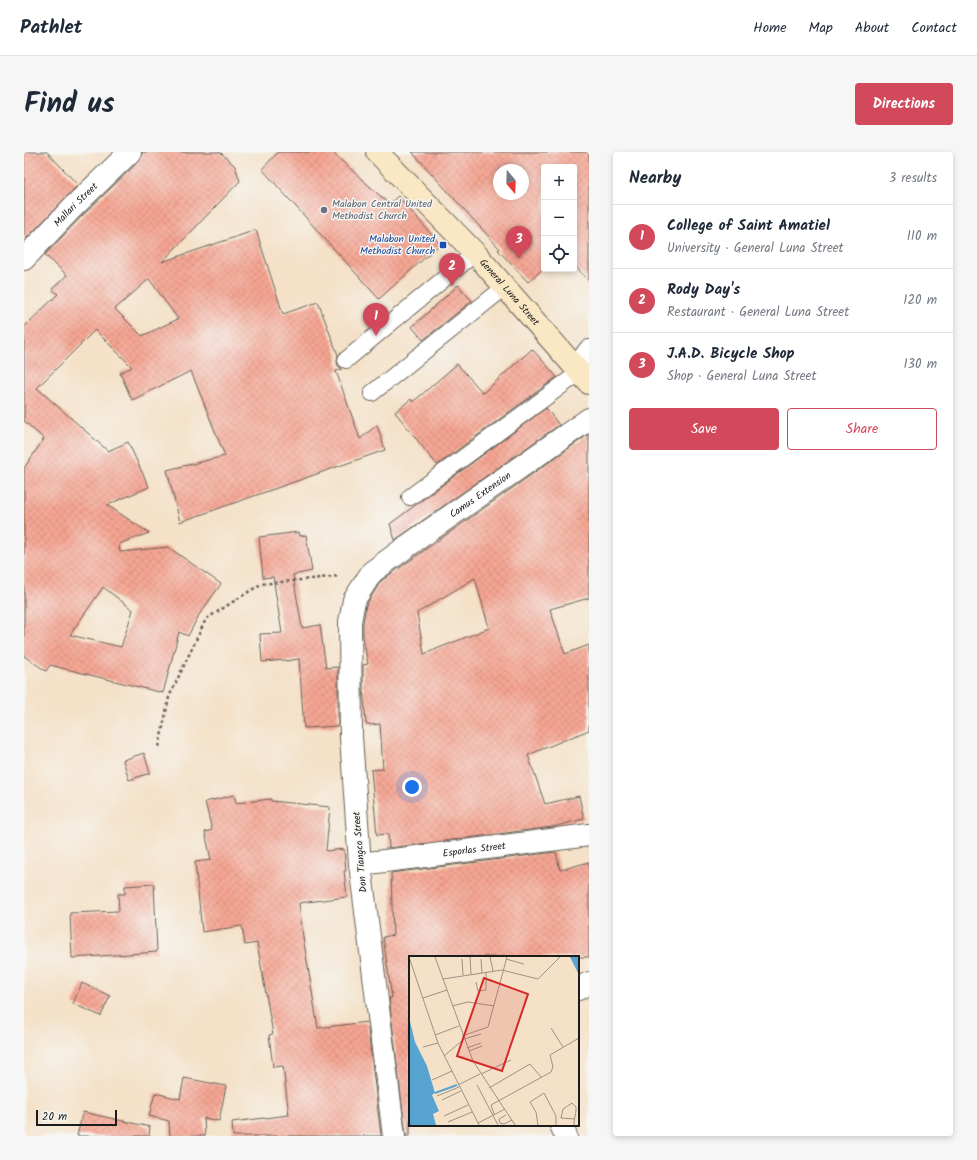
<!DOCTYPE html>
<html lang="en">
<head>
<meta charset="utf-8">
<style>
	body { margin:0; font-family:Kalam,sans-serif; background:#f6f6f7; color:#1f2937 }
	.controls { position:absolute; right:12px; top:12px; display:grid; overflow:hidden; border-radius:4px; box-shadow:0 2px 6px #0003 }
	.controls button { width:36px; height:36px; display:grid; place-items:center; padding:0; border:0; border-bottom:1px solid #e0e1e3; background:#fff; color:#1f2937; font:20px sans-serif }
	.compass { position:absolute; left:469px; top:12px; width:36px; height:36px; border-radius:50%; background:#fff; box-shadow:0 2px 6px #0003; rotate:161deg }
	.scale { position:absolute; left:12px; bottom:10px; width:81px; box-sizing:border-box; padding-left:4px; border:2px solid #1c1c1c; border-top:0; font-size:11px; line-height:14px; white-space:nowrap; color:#1c1c1c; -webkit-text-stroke:3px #f6f6f2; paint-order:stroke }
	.you { position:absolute; left:388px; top:635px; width:14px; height:14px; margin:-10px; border:3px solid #fff; border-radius:50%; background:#1a73e8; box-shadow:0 0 0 6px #1a73e833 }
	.badge { display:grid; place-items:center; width:26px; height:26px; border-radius:50%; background:#d1495b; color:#fff; font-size:13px; font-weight:700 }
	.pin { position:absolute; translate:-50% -33px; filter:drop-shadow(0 1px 2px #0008) }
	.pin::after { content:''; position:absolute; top:21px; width:14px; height:12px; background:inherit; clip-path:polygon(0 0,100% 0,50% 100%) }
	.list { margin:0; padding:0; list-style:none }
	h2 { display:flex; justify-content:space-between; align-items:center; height:52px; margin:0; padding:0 16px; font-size:17px }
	h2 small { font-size:13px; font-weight:400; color:#747a83 }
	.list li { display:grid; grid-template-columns:26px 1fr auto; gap:12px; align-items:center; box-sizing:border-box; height:64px; padding:0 16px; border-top:1px solid #e0e1e3 }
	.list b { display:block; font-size:15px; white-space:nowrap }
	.list p { margin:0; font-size:13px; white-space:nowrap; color:#747a83 }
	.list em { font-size:13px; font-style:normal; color:#747a83 }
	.actions { display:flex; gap:8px; padding:12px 16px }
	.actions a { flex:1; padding:9px 0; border:1px solid #d1495b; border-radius:4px; text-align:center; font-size:14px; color:#d1495b }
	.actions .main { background:#d1495b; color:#fff }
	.icon { flex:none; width:22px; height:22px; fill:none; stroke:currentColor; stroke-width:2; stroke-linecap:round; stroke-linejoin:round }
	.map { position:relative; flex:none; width:565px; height:984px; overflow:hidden; border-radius:4px }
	header { display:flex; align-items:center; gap:24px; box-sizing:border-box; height:56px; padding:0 20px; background:#fff; border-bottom:1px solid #e0e1e3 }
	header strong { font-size:19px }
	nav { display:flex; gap:22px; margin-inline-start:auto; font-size:14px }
	.intro { display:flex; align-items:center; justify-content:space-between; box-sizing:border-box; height:96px; padding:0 24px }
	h1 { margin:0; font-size:28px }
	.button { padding:10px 18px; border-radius:4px; background:#d1495b; color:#fff; font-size:14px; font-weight:700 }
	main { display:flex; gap:24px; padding:0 24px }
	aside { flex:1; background:#fff; border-radius:4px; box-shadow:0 2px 6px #0003 }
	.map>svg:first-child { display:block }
	.building { fill:url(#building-cross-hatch); fill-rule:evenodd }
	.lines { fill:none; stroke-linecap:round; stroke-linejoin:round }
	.service-casing { stroke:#686158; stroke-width:18 }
	.pedestrian-casing { stroke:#686158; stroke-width:24 }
	.minor-casing { stroke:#686158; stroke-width:24 }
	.secondary-casing { stroke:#686158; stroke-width:24 }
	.path { stroke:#686158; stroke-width:2.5; stroke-dasharray:3 3; stroke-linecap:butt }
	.service { stroke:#fff; stroke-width:16 }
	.pedestrian { stroke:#fff; stroke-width:22 }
	.minor { stroke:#fff; stroke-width:22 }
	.secondary { stroke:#fae7c3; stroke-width:22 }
	.worship-dot { fill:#6b7280; stroke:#f6f6f2; stroke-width:1.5 }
	.transit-dot { fill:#1a4fb4; stroke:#f6f6f2; stroke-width:1.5 }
	.labels { text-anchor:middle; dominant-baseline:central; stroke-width:3; stroke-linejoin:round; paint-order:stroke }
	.worship-label { font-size:10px; fill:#5b616d; stroke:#f6f6f2; text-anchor:start }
	.street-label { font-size:10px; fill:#1c1c1c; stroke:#f6f6f2 }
	.transit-label { font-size:10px; fill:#164399; stroke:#f6f6f2; text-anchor:end }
	.inset-river { fill:none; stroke:#58a4d0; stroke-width:2 }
	.inset-road { fill:none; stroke:#9e9283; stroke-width:1 }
	.view { fill:#d62828; fill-opacity:0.15; stroke:#d62828; stroke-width:2 }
	.inset-edge { fill:none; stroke:#1c1c1c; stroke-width:2 }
</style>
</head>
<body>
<header>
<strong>Pathlet</strong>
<nav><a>Home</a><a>Map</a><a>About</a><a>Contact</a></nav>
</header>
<div class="intro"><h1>Find us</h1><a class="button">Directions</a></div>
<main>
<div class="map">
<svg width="565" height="984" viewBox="0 0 565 984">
	<defs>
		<pattern id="building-cross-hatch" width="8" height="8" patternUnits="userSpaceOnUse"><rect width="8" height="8" fill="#f6a593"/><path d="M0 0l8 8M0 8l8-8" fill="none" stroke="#d28d7e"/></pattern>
	</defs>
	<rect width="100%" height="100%" fill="#f6f6f2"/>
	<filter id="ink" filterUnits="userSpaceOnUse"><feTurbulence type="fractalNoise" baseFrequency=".025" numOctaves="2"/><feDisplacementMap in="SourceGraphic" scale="8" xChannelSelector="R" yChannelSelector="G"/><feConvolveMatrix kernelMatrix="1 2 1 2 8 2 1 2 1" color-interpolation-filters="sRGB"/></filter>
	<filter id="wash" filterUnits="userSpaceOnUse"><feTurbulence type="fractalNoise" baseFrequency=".012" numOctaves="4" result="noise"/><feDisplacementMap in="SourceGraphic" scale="16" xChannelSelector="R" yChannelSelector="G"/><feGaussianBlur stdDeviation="0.9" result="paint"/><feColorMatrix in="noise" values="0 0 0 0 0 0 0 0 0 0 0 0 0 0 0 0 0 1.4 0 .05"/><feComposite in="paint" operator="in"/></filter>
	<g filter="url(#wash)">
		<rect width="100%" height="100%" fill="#f4e1c8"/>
		<g id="blocks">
			<path class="building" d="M0,0H23L54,33L3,86L0,83Z
				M118,0H196L211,14L216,29L138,110L232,78L259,162L294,150L314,203L313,210L314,214L318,217L312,219L336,287L353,273L361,298L156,370L143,318L201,304L167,219L108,248L96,221L108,215L71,178L13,236L84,299L104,290L125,335L83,353L125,381L95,392L96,400L144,395L197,432L175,463L164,484L155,480L139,541L26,513L22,519L0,504V316L20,287L0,269V175L34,142L28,137L43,123L21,103L56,66L115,9L118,4ZM125,127L154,167L118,184L91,157ZM79,435L109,458L97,495L46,483Z
				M254,0H308L365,52L374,44L416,92L355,147L238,17Z
				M388,0H565V129L550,113V15H520V116L504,130L474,98L476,97ZM475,18H499V42H475Z
				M434,133L448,149L399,188L388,175Z
				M508,197L533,225L413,313L371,260L387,247L389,250L433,212L459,241Z
				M522,256L535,273L371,388L366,372Z
				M565,282V446L526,457L541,502L565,493V578L504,603L521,652L555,644L560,667L528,675L365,696L364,682L353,683L347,618L359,617L356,572L346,573V572H342L339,536V513L344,512L339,484V471L342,453L357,429ZM451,426L465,476L400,502L393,461Z
				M275,380L276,384L282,383L288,419L269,423L278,476L296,473L302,516L314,515V574L280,576L275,507L262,509V508L238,510L236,482L258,481L249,425L239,426L235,385Z
				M120,601L126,621L105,628L99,608Z
				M210,643L212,651L247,647V649L306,655L302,699L320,697L322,719H320L323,745L275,751L279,785L294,876L343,870L357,984H209L208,970L265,963L259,914L249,915L245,883L249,882L233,791L221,793L218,774L178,780L171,710L187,708L181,680L188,678L181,650Z
				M532,700L536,718L565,710V805H386V984H382L365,846H368L359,785L369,783L367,721Z
				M130,732L133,800L48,806L46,761L95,759L94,742H101V734Z
				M58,831L86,844L77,864L49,852Z
				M160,926L202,934L195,969L180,966L181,984H146L145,969L125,964L131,941L156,947Z
				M59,960L126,975L125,984H53Z"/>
		</g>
	</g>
	<g filter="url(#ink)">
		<use href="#blocks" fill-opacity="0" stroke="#686158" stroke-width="1"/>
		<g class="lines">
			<g class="service-casing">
				<path id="service" d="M322,208L451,101
					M348,241L481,135
					M386,345L556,220"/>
			</g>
			<g class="pedestrian-casing">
				<g id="pedestrian">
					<path id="s1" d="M0,107L47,57L106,0"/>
				</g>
			</g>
			<g class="minor-casing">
				<g id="minor">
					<path d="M553,216L565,199"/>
					<path id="s2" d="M336,712L401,704L565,683"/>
					<path d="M554,837L565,831"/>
					<path d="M537,973L542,984"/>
					<path id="s3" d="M370,984L336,712L327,585L326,470L330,448L348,420L389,390L565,267"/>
				</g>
			</g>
			<g class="secondary-casing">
				<g id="secondary">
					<path id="s4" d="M353,0L451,101L565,231"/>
				</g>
			</g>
			<path class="path" d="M135,595L145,545L182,467L237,432L316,424"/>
			<use href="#service" class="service"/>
			<use href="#pedestrian" class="pedestrian"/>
			<use href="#minor" class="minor"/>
			<use href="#secondary" class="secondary"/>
		</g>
	</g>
	<circle class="worship-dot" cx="300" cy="58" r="4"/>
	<rect class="transit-dot" x="415" y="89" width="8" height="8" rx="2"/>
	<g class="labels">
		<g class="worship-label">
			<text x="308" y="52">Malabon Central United<tspan x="308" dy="12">Methodist Church</tspan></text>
		</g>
		<g class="street-label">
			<text stroke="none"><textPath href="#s1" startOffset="75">Mallari Street</textPath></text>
			<text stroke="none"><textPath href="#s4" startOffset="193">General Luna Street</textPath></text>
			<text stroke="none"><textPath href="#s3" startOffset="705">Camus Extension</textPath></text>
			<text stroke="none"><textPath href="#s2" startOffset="115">Esporlas Street</textPath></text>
			<text transform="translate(336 700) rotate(-95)">Don Tiangco Street</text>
		</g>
		<g class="transit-label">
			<text x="411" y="87">Malabon United<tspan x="411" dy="12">Methodist Church</tspan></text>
		</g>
	</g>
	<g transform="translate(385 804)">
		<rect width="170" height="170" fill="#f4e1c8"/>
		<path d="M161,1H170V19ZM0,61L6,86L18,110L26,137L23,139L30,155L24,158L27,169H0Z" fill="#58a4d0"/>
		<path class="inset-river" d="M26,137L48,129"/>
		<path class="inset-road" d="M0,1L29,87L70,169M26,1L64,105L106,169M61,1L62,18M81,1L84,15M53,3L54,19M72,3L73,17M97,3L115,8M34,23L93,14L129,23L151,1M67,26L69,35L77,34V17M14,42L38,34M43,50L59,46L85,50M142,72L154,91M26,79L50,70M53,80L79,71L98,1M55,83L72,78M14,91L29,87M58,92L72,87M60,95L73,90M35,100L55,83M72,118L102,104M23,124L43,115M49,129L71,118M68,129L89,169M80,132L121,108L132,121M28,140L50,131M33,144L52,135M85,158L82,149L142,116L144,111L141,99L170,82M97,159L90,163L91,167L95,168L103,164M35,160L59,149M39,166L63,156M69,167L96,153M129,169L127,156L121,146L135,137L147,160V169M165,169V166L167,155V151L163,147L154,153L152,162L166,163"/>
		<path class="view" d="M75,22L119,38L93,115L48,100Z"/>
		<rect width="170" height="170" class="inset-edge"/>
	</g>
</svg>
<div class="controls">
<button>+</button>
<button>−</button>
<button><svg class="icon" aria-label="locate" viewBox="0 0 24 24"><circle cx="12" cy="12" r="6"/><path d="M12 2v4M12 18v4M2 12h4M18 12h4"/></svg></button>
</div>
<svg class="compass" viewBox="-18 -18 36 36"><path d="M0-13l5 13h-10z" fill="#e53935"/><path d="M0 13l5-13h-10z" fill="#747a83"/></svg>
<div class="scale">20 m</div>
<div class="you"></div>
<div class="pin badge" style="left:352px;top:184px">1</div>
<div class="pin badge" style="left:428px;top:134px">2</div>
<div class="pin badge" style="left:495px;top:107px">3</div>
</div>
<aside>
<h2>Nearby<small>3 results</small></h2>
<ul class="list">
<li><span class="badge">1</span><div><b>College of Saint Amatiel</b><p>University · General Luna Street</p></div><em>110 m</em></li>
<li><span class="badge">2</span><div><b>Rody Day's</b><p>Restaurant · General Luna Street</p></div><em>120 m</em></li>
<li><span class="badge">3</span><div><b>J.A.D. Bicycle Shop</b><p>Shop · General Luna Street</p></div><em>130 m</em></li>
</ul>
<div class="actions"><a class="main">Save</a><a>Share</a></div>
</aside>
</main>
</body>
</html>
